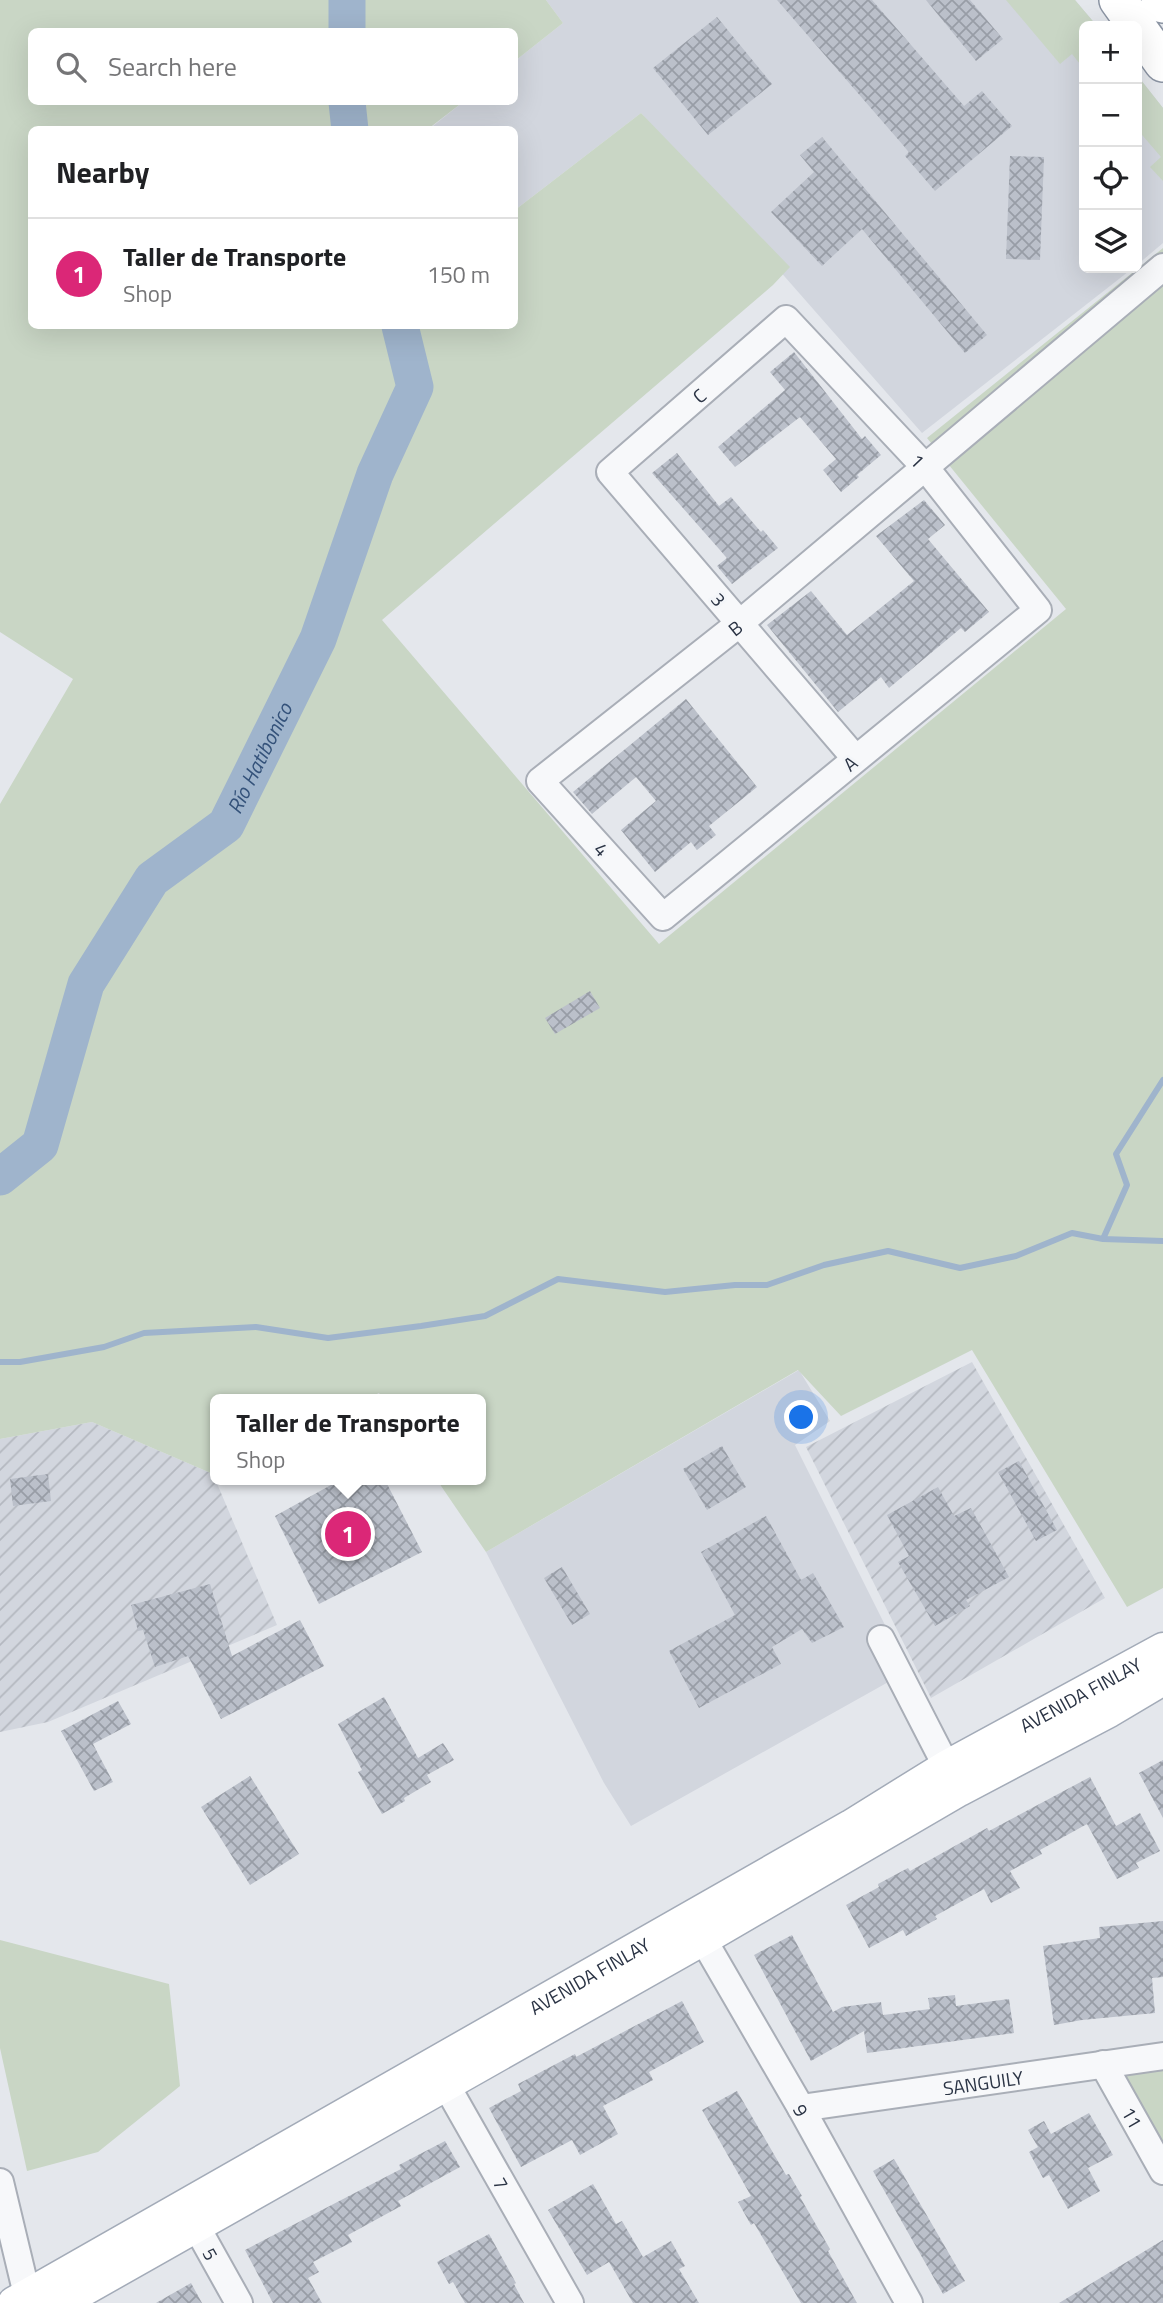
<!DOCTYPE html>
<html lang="en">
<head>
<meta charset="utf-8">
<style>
	body { margin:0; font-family:"Titillium Web",sans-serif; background:#f6f6f6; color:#202124 }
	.controls { position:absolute; right:21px; top:21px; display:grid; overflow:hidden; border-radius:10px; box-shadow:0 7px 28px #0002 }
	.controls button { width:63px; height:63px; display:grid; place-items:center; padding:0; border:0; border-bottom:2px solid #e0e0e0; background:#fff; color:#202124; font:35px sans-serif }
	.you { position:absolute; left:802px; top:1418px; width:24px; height:24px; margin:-18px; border:5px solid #fff; border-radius:50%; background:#1a73e8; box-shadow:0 0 0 10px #1a73e833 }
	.badge { display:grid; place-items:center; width:46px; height:46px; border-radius:50%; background:#db2777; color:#fff; font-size:23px; font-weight:700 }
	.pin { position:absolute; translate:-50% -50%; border:4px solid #fff; box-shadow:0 2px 7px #0006 }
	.popup { position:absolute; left:210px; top:1394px; width:276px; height:91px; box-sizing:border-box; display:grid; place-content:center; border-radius:10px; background:#fff; filter:drop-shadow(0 2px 5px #0005); font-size:23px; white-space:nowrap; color:#757577 }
	.popup b { font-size:26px; color:#202124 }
	.popup::after { content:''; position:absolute; left:50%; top:100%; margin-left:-14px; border:14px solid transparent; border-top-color:#fff }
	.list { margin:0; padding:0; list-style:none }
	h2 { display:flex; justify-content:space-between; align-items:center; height:91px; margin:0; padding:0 28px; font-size:30px }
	h2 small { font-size:23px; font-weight:400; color:#757577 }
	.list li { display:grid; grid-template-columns:46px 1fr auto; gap:21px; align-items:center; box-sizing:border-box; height:112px; padding:0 28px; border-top:2px solid #e0e0e0 }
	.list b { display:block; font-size:26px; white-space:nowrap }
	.list p { margin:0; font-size:23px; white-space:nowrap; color:#757577 }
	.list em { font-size:23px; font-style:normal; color:#757577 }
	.icon { flex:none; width:38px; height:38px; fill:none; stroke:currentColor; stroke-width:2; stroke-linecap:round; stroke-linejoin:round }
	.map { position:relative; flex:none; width:1163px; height:2303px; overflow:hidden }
	.search { position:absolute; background:#fff; box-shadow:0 7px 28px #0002; left:28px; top:28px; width:490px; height:77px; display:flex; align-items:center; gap:18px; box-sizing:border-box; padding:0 24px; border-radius:10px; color:#757577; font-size:26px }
	.panel { position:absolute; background:#fff; box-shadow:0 7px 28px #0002; left:28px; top:126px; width:490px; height:203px; border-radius:10px }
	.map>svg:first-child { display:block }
	.built { fill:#d2d6de }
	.industrial { fill:url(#industrial-furrows) }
	.green { fill:#c9d6c5 }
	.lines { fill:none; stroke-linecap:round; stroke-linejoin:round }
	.stream { stroke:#9fb4cc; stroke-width:6 }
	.river { stroke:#9fb4cc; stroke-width:37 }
	.building { fill:url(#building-cross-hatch) }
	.minor-casing { stroke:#a9aeb7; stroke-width:30 }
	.major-casing { stroke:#a3abb8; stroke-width:35 }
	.highway-casing { stroke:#8b94a3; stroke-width:40 }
	.minor { stroke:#f7f8fa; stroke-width:26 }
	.major { stroke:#fff; stroke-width:32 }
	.highway { stroke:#fff; stroke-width:37 }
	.labels { text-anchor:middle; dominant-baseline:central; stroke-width:6; stroke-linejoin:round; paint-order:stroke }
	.street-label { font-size:19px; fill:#2b3445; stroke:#f4f6f9 }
	.water-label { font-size:21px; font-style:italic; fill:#34527a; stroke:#f4f6f9 }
</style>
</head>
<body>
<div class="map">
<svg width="1163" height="2303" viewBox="0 0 1163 2303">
	<defs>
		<pattern id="industrial-furrows" width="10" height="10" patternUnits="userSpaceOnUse" patternTransform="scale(1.75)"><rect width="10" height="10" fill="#d2d6de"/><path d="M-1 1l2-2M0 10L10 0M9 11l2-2" fill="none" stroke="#b4b8c0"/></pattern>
		<pattern id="building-cross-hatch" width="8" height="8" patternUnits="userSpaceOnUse" patternTransform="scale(1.75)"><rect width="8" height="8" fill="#bbc0ca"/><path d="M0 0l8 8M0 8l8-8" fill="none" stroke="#989da6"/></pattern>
	</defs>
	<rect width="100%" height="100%" fill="#e4e7ec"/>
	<path class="built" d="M546,0H1075L1097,26H1084V268H1133L922,433L641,113L515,210L514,130H428L463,102H514L515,61L563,23Z
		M1137,75L1163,108V243L1137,265Z
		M799,1370L830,1421L795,1445L908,1671L631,1826L604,1783L486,1552Z"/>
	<path class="industrial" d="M972,1362L1105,1598L931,1698L806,1447Z
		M92,1422L213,1474L277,1625L48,1722L0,1732V1439Z"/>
	<path class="green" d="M0,0H546L563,23L515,61L514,32H32V102H463L428,129L32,130V326H514L515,210L641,113L790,267L773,285L382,620L659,944L1066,609L927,438L1163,248V1588L1127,1607L972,1350L841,1416L798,1370L486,1552L437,1480H481V1399H383L379,1393L366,1399H215V1473L213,1474L92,1422L0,1439V804L73,679L0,632Z
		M1006,0H1075L1097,26H1084V69L1072,54L1060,64Z
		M1137,75L1163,108V181L1150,167L1161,157L1137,129Z
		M0,1940L169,1984L180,2086L98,2152L27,2171L0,2048Z
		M1163,2066V2145L1123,2071Z"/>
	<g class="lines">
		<path class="stream" d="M1103,1239L1127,1185L1116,1154L1163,1080
			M0,1362H20L104,1347L144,1333L256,1327L328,1338L421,1326L485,1316L558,1279L665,1292L735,1285H767L824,1265L888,1251L960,1268L1016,1256L1072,1233L1103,1239L1163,1241"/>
		<g class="river">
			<path d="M347,0V32"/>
			<path d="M347,102L350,130"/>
			<path id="s1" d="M0,1177L40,1145L86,984L152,879L226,825L318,639L375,474L415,387L400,326"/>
		</g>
	</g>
	<path class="building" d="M777,0H872L964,106L982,91L1012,126L935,191L905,156L909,152Z
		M926,0H970L1003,39L976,61Z
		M717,17L772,84L708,135L653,68Z
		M822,137L987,335L965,353L862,229L822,266L771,212L814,172L800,155Z
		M1010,156L1044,157L1040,260L1006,259Z
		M794,352L862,439L865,436L881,455L857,475L859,477L841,492L823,470L836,459L800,417L735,467L718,447L785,390L770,372Z
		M677,453L719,506L731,497L761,532L763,530L778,548L732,584L717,566L727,558L652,473Z
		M924,500L945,525L928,539L989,612L965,632L961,628L889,688L881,677L838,712L767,625L811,591L847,635L914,581L876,536Z
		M686,699L757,787L709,826L716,835L697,850L691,842L655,872L621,830L656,801L636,777L592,814L573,792Z
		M590,991L600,1008L555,1034L545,1018Z
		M722,1446L746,1487L707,1510L683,1469Z
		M1019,1461L1057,1530L1036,1541L998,1472Z
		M48,1474L51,1501L13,1506L10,1479Z
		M340,1480H385L422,1552L319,1604L275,1516Z
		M938,1487L954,1516L971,1508L1009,1577L966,1600L970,1606L935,1626L898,1562L909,1556L887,1515Z
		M766,1516L801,1580L813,1573L844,1627L812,1643L802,1629L772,1647L781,1664L699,1708L669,1651L735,1615L701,1552Z
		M562,1567L590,1614L572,1625L544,1578Z
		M210,1584L232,1656L300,1620L324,1666L221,1719L188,1656L155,1667L143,1630L138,1631L131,1605Z
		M384,1697L418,1758L443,1743L454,1760L427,1775L431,1782L404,1798L405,1801L382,1814L358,1772L362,1770L338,1724Z
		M118,1701L131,1724L93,1744L113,1782L94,1791L61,1731Z
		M1163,1760V1818L1139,1773Z
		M250,1776L299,1854L250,1885L201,1807Z
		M1090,1777L1116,1826L1140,1813L1160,1851L1136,1863L1139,1868L1117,1879L1087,1824L1040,1850L1042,1854L1010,1871L1020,1888L991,1903L984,1889L935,1916L937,1919L906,1936L903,1930L869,1948L846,1905L879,1887L878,1884L908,1868L910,1871L987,1828L989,1831Z
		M1163,1921V1977L1152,1978L1155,2013L1082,2020L1054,2025L1043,1946L1100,1938L1099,1927Z
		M792,1935L833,2012L842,2007L881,2002L883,2015L930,2009L928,1998L955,1995L956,2006L1009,1999L1014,2033L867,2053L864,2031L811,2061L754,1955Z
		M682,2001L704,2042L649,2072L653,2080L603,2106L618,2134L580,2155L572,2140L521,2167L489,2108L521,2091L518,2084L575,2054L576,2057Z
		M737,2091L786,2175L789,2174L802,2196L800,2197L830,2249L828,2251L857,2303H801L754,2223L751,2225L738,2202L751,2196L702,2110Z
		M1089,2113L1113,2155L1088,2168L1100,2191L1068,2209L1049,2175L1043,2178L1029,2152L1038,2147L1028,2130L1044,2121L1051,2134Z
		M445,2141L460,2167L398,2201L401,2206L348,2235L352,2242L313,2262L319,2272L308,2278L322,2303H273L245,2250L401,2169L399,2165Z
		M894,2159L965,2281L943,2294L873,2171Z
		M593,2184L616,2224L622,2221L643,2257L671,2241L685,2266L679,2269L699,2303H633L609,2262L587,2275L548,2210Z
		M489,2234L516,2283L514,2284L524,2303H465L453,2282L449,2284L437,2262Z
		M1163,2240V2303H1059Z
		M191,2283L202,2303H156Z"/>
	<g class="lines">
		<g class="minor-casing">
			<g id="minor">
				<path id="s2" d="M855,758L610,472L786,319L925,467L1038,610L663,917L540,781L740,623L1163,267"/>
				<path d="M881,1639L955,1783"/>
				<path id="s3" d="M693,1922L801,2108L909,2303"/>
				<path id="s4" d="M1103,2064L1163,2171"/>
				<path id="s5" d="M437,2069L570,2303"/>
				<path id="s6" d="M801,2108L1163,2056"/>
				<path d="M0,2182L29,2303"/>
				<path id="s7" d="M186,2208L239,2303"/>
			</g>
		</g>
		<g class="major-casing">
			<g id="major">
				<path id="s8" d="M14,2303L851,1826L946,1767L1163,1649"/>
				<path d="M60,2303L703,1939L959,1790L1109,1711L1163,1679"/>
			</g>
		</g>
		<g class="highway-casing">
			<path id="highway" d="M1118,0L1163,63
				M1160,0L1163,4"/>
		</g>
		<use href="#minor" class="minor"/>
		<use href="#major" class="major"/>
		<use href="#highway" class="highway"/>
	</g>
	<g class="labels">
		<g class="street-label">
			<text stroke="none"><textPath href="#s2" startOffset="494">C</textPath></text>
			<text stroke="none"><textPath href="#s2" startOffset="803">1</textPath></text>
			<text transform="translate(719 599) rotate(49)">3</text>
			<text stroke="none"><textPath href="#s2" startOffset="1911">B</textPath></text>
			<text transform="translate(850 763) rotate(-39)">A</text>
			<text transform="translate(602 849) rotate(48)">4</text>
			<text stroke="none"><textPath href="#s8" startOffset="1228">AVENIDA FINLAY</textPath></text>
			<text stroke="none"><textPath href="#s8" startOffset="662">AVENIDA FINLAY</textPath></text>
			<text stroke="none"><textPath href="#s6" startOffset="184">SANGUILY</textPath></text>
			<text stroke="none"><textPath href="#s3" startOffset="217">9</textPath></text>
			<text stroke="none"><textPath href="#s4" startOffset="61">11</textPath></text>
			<text stroke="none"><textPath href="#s5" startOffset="131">7</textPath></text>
			<text stroke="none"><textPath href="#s7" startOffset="52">5</textPath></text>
		</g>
		<g class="water-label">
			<text stroke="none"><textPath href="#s1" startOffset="509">Río Hatibonico</textPath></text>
		</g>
	</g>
</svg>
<div class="controls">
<button>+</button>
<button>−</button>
<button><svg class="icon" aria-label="locate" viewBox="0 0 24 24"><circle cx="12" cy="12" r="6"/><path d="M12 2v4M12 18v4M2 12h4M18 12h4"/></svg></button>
<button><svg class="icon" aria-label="layers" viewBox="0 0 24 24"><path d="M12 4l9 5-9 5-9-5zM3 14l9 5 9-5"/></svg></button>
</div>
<div class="you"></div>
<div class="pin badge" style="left:348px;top:1534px">1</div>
<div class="popup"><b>Taller de Transporte</b>Shop</div>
<div class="search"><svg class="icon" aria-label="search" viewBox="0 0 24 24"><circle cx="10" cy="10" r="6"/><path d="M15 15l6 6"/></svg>Search here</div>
<section class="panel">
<h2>Nearby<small></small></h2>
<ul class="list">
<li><span class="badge">1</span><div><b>Taller de Transporte</b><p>Shop</p></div><em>150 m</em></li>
</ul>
</section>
</div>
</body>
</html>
